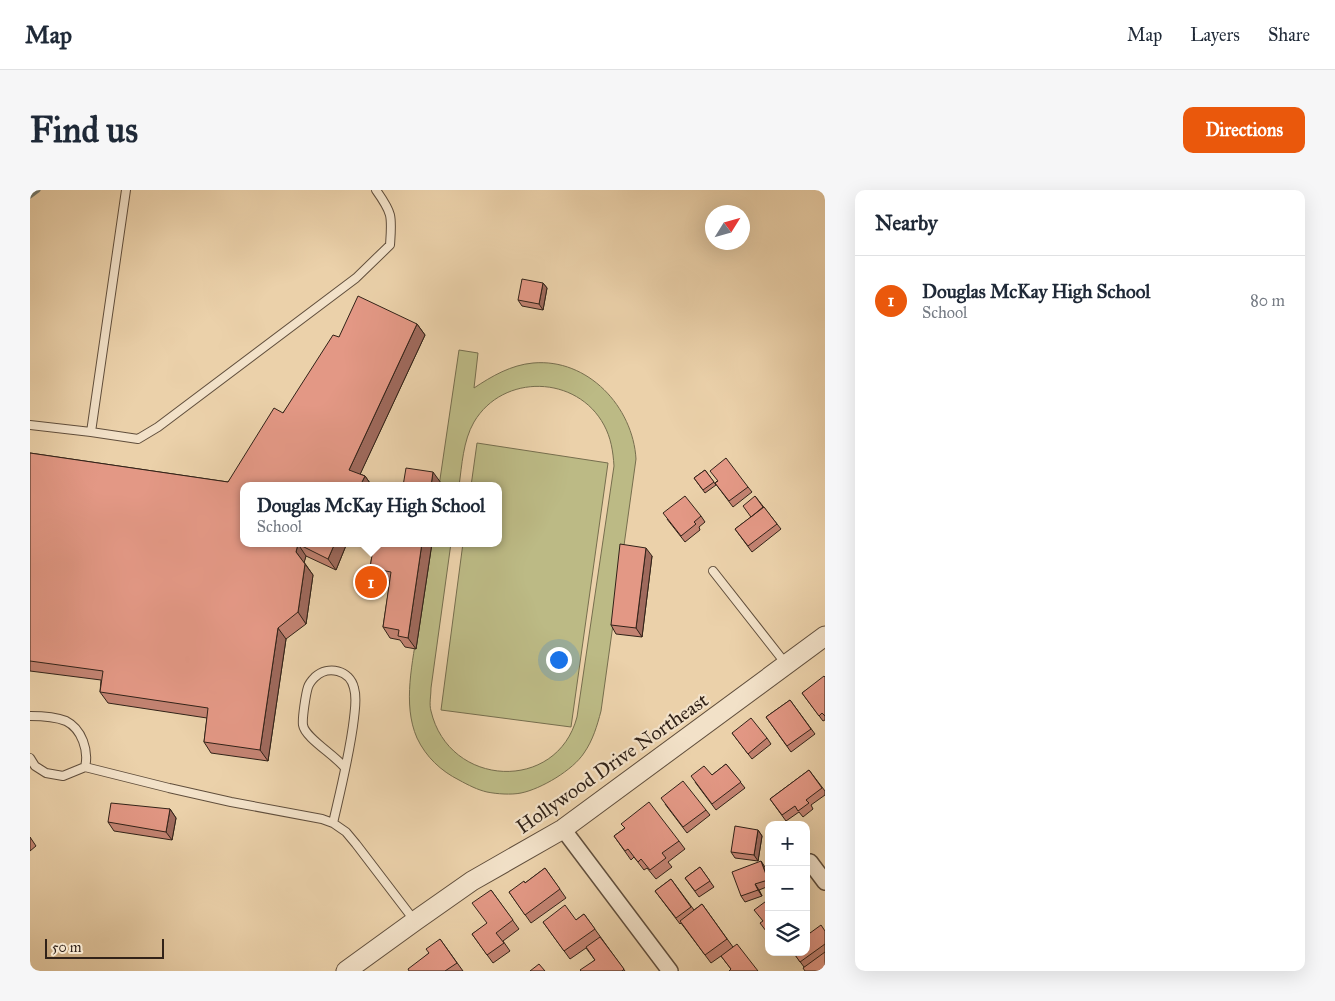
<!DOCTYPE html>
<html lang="en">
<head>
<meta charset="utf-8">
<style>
	body { margin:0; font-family:"IM FELL Great Primer",serif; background:#f6f6f7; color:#1f2937 }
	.controls { position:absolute; right:15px; bottom:15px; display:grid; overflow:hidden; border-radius:10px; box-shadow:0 5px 20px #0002 }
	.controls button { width:45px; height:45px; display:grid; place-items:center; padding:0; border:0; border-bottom:1px solid #e0e1e3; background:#fff; color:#1f2937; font:25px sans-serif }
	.compass { position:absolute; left:675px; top:15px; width:45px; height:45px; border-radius:50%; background:#fff; box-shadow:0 5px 20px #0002; rotate:53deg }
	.scale { position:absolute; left:15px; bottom:12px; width:119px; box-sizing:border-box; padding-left:5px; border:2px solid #312218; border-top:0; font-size:14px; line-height:18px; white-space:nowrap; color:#312218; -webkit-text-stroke:4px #f2e1c8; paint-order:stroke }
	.you { position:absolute; left:528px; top:469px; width:18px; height:18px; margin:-12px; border:4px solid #fff; border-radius:50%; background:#1a73e8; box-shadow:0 0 0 8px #1a73e833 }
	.badge { display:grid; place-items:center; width:32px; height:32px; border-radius:50%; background:#ea580c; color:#fff; font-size:16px; font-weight:700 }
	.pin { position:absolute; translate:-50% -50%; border:2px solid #fff; box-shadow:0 1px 5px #0006 }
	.popup { position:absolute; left:210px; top:292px; width:262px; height:65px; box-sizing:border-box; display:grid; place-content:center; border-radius:10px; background:#fff; filter:drop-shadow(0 1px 4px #0005); font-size:16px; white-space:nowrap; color:#747a83 }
	.popup b { font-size:19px; color:#1f2937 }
	.popup::after { content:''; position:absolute; left:50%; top:100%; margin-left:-10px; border:10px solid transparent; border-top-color:#fff }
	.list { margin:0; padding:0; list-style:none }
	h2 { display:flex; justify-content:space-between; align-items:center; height:65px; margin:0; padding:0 20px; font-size:21px }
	h2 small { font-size:16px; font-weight:400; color:#747a83 }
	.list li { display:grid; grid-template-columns:32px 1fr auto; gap:15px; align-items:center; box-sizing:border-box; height:90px; padding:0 20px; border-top:1px solid #e0e1e3 }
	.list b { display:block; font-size:19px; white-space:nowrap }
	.list p { margin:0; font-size:16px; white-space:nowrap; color:#747a83 }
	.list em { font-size:16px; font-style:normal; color:#747a83 }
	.icon { flex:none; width:28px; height:28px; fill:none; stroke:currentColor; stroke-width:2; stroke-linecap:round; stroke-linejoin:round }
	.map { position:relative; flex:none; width:795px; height:781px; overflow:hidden; border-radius:10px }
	header { display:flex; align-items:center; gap:30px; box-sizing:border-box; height:70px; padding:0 25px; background:#fff; border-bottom:1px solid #e0e1e3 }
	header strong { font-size:24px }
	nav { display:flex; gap:28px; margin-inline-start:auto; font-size:18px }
	.intro { display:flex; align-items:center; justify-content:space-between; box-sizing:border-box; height:120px; padding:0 30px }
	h1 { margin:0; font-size:35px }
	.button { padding:12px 22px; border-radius:10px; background:#ea580c; color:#fff; font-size:18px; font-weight:700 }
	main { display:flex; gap:30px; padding:0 30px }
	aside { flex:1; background:#fff; border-radius:10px; box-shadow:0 5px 20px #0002 }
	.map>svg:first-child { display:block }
	.green { fill:#bcba85; stroke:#766e4e }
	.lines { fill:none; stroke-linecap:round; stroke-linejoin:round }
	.stream { stroke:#6f7b73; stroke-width:5 }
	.service-casing { stroke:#604e3c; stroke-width:10 }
	.minor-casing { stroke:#604e3c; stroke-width:18 }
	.tertiary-casing { stroke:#604e3c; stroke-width:21 }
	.service { stroke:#f2e1c8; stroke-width:8 }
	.minor { stroke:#f2e1c8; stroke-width:15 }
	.tertiary { stroke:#f2e1c8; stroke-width:19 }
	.wall { fill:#c38372; stroke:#312218 }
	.shaded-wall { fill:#9f6a5d; stroke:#312218 }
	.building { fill:#e39885; stroke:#312218 }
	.labels { text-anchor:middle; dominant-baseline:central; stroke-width:4.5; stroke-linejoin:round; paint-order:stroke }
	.street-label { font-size:20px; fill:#312218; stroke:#f2e1c8 }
</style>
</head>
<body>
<header>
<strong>Map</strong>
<nav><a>Map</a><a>Layers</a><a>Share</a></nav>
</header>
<div class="intro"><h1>Find us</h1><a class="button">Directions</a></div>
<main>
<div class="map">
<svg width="795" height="781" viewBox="0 0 795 781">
	<rect width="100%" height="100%" fill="#ebd1aa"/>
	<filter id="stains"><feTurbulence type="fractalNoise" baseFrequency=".004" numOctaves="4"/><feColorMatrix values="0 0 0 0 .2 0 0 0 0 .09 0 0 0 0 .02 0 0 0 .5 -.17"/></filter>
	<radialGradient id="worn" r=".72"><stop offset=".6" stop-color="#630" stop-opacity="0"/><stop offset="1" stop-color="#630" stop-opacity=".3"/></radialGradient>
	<path class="green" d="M429,160L448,163L444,198C462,186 481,175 503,173C558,168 603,217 606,269L571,521C567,536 563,550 554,563C543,580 511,599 491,603C481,605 467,604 457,602C448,600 438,595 429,590C411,581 396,567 387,548C372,514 383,471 388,436C392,408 396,381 400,353H421L401,498C401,506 399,514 401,521C419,598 527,603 547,527L584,276C583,261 581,248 574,235C547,185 473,183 444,232C433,251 432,275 429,296H409Z
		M447,253L578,273L541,537L411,520L433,353H468V296H441Z"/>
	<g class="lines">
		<path class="stream" d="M0,6L8,0"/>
		<g class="service-casing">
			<path id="service" d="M96,0L61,242L108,249L128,237L326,88L360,55C362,26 363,24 346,0
				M0,235L61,242
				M683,381L756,474
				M0,526C11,526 26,527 36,531C52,539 59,561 55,577
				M0,568L5,576L16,583L33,586L55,577L139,598L201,612L292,629L303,633L316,642L326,654L384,730
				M303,633C311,598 320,563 324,528C325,518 327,508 324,498C320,480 298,475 285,487C283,489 279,494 278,497C276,503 272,528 273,535C275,548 305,565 315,578"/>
		</g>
		<g class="minor-casing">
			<path id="minor" d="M533,639L640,781
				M780,672L795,692"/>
		</g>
		<g class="tertiary-casing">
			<path id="tertiary" d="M316,781L385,731L442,691L533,639L795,446"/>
		</g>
		<use href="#service" class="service"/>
		<use href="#minor" class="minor"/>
		<use href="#tertiary" class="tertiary"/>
	</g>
	<path class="wall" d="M513,93L517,98L513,120L492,116L488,110Z
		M387,134L395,145L330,284L335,286L342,296H214L317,353L306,380L276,366L274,372L283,385L276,434L256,449L238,571L181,563L174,552L177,528L78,513L70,502L71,490L0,481V263L198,292L253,223L309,147Z
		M675,280L686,295L675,303L664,288Z
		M687,291L718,297L722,302L703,317L685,293Z
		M725,306L751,339L722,362L705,339L721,327Z
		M671,326L675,332L669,337L670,340L655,352L637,329Z
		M344,353H402L386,459L375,457L370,450L360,448L353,437L360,391L348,389L340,378Z
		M622,366L612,447L586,444L581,435Z
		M795,487V530L793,531L772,503Z
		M760,510L785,544L761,562L736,527Z
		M702,543L737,548L741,554L722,569Z
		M696,574L715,598L686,620L665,592L682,585Z
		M779,580L795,601V605L781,615L783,619L773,627L769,622L756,631L740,609Z
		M635,614L676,620L680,625L657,643Z
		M140,619L146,628L142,650L84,641L78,632Z
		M591,634L649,651L655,659L638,672L642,677L626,689L617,678L614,680L604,667L601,670L584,646L595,638Z
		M728,640L732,646L728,671L705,668L701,662Z
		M0,647L6,656L0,661Z
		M670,677L684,697L669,707L655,688Z
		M735,677L739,687V696L729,700L732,706L715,712L711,706Z
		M515,678L536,708L501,733L479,702L495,693Z
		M641,689L664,720L672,714L703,757L701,779L691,766L681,773L651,733L650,734L625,701Z
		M461,700L489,739L473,751L480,761L463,773L442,744L457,734Z
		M554,724L595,781H551L565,770L556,758L540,769L513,732L546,730Z
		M795,741V781L774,777L763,762L780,743Z
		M410,749L433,781H379L399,763Z"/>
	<path class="shaded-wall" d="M513,93L517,98L513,120L509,114Z
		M387,134L395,145L327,291L319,280Z
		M403,282L411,293L410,296H401Z
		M335,286L342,296H330Z
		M305,353H317L306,380L298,369Z
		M392,353H402L386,459L378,448Z
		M268,354L276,366L274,373L266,362Z
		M616,358L622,366L612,447L606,438Z
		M275,374L283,385L276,434L268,422Z
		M248,438L256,449L238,571L230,560Z
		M140,619L146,628L142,650L136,642Z
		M728,640L732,646L728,671L724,665Z
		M731,671L735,677L739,687V691Z
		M725,694L729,700L732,706L728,700Z"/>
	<path class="building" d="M492,89L513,93L509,114L488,110Z
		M328,106L387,134L319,280L335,286L330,296H214V353H305L298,369L268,354L266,362L275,374L268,422L248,438L230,560L174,552L178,518L70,502L73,481L0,471V263L198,292L244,218L253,223L303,145L309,147Z
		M696,268L718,297L699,311L685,293L688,291L680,281Z
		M376,278L403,282L401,296H373Z
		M675,280L684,292L673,300L664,288Z
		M655,306L671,326L664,332L666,334L651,346L633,323Z
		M725,306L733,317L721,327L713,316Z
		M734,317L747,334L718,356L705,339Z
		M344,353H392L378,448L368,446L369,440L353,437L361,382L340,378Z
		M590,354L616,358L606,438L581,435Z
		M794,486L795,487V526L792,523L789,526L772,503Z
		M760,510L781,539L757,556L736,527Z
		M721,528L737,548L718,564L702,543Z
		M696,574L711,592L682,614L661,586L674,576L682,585Z
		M779,580L792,598L776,610L779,613L768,621L765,616L752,625L740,609Z
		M653,591L676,620L653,637L631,608Z
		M619,612L649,651L632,663L636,668L620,680L611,669L608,672L598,659L595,661L584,646L595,638L591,634Z
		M81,613L140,619L136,642L78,632Z
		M705,636L728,640L724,665L701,662Z
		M731,671L738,690L725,694L728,700L711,706L702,682Z
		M670,677L680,691L665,701L655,688Z
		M515,678L530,699L495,725L479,702L494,691L495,693Z
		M641,689L661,717L646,728L625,701Z
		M461,700L483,730L466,743L474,753L457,765L442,744L457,733L442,713Z
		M739,709V745L730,733L733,731L724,720Z
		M672,714L697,749L675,765L650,731Z
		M535,715L546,730L554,724L565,739L534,761L513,732Z
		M791,735L795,741V754L770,772L763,762H776V738L780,743Z
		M570,747L594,779L592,781H551L550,780L565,770L556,757Z
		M410,749L427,773L415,781H379L378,779L399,763L396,759Z
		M707,754L728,781H699L701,779L691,766Z
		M795,762V781H775L773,778Z
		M509,774L515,781H500Z"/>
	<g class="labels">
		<g class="street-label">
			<text transform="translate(582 573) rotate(-35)">Hollywood Drive Northeast</text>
		</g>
	</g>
	<rect width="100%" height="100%" filter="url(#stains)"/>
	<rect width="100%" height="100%" fill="url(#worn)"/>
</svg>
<div class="controls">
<button>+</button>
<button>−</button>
<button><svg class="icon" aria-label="layers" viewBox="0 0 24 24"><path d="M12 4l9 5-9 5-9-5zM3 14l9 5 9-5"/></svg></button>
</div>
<svg class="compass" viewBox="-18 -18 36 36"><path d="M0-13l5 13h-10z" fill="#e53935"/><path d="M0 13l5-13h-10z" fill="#747a83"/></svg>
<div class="scale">50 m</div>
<div class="you"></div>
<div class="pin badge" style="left:341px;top:392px">1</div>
<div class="popup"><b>Douglas McKay High School</b>School</div>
</div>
<aside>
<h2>Nearby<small></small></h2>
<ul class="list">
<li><span class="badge">1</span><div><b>Douglas McKay High School</b><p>School</p></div><em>80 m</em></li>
</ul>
</aside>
</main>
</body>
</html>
